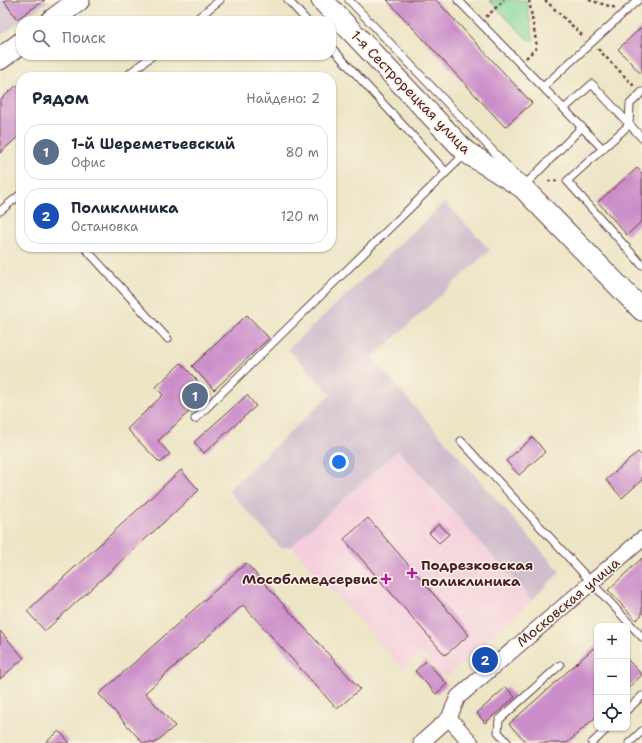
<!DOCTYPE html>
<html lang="ru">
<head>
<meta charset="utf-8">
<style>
	body { margin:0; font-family:"Shantell Sans",sans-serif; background:#f2f2f3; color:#1f2937 }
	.controls { position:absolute; right:12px; bottom:12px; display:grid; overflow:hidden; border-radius:8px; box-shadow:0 1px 3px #0004 }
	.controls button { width:36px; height:36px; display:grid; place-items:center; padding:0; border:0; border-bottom:1px solid #e0e1e3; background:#fff; color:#1f2937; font:20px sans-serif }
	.you { position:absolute; left:339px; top:462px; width:14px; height:14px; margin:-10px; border:3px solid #fff; border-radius:50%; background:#1a73e8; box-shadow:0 0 0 6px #1a73e833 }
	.badge { display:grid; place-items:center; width:26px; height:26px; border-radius:50%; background:#b5179e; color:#fff; font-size:13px; font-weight:700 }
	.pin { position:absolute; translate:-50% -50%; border:2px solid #fff; box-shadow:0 1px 4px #0006 }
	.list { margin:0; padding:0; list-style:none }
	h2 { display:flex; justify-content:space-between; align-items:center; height:52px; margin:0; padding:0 16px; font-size:17px }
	h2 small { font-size:13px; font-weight:400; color:#747a83 }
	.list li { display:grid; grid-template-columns:26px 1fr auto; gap:12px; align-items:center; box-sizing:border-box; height:56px; margin:0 8px 8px; padding:0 8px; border:1px solid #e0e1e3; border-radius:16px }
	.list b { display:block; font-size:15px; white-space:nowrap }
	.list p { margin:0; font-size:13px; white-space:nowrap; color:#747a83 }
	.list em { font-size:13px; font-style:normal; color:#747a83 }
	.icon { flex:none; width:22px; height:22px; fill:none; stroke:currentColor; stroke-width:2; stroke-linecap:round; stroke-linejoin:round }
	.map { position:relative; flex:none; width:642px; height:743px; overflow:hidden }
	.search { position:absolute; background:#fff; box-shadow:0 1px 3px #0004; left:16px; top:16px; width:320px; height:44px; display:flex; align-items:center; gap:10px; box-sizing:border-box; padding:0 14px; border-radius:16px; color:#747a83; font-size:15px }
	.panel { position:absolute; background:#fff; box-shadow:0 1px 3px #0004; left:16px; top:72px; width:320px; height:180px; border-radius:16px }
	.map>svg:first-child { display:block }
	.built { fill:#f4cfdd }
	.industrial { fill:#d0bdcd }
	.green { fill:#85d797; stroke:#687b61 }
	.building { fill:#cb8dc9 }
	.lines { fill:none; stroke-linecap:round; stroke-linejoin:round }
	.lane-casing { stroke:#623d42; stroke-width:9 }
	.street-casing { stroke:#623d42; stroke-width:17 }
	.secondary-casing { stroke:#623d42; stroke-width:23 }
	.path { stroke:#623d42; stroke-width:2.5; stroke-dasharray:3 3; stroke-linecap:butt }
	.lane { stroke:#fff; stroke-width:7 }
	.street { stroke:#fff; stroke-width:15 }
	.secondary { stroke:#fff; stroke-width:21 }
	.poi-dot { fill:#b5179e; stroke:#fcf5e5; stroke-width:1.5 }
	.labels { text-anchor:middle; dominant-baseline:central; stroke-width:3; stroke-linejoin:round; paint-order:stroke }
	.street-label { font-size:14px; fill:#4a1f2b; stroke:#fcf5e5 }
	.poi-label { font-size:14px; font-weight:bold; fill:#4a1f2b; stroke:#fcf5e5; text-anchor:start }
</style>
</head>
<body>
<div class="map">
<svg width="642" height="743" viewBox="0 0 642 743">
	<rect width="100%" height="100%" fill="#fcf5e5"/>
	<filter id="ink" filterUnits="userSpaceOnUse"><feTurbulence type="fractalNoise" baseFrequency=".025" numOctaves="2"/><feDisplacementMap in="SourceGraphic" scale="8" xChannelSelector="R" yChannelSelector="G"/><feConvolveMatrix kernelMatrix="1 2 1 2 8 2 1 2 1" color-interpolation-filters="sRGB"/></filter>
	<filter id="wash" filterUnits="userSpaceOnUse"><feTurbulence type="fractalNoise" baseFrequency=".012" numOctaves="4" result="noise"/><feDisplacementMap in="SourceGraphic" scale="16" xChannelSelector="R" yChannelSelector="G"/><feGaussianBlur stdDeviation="0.9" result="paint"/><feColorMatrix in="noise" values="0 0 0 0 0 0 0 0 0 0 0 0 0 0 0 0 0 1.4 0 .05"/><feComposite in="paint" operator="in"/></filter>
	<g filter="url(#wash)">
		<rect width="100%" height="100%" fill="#ece5c6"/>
		<path class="built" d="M398,450L532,600L445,678L422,652L403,669L291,546Z"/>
		<path class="industrial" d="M0,0H50L0,36Z
			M445,202L490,250L372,358L560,572L532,600L398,450L291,546L281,548L228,490L331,394L288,349Z"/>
		<path class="green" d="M489,0H526L534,40H528Z"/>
		<g id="blocks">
			<path class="building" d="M5,0H45L17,19L4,1Z
				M387,0H436L532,103L505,127Z
				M642,27V75L618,49Z
				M17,85L21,89V134L0,153V100Z
				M637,168L642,173V221L627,235L598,202Z
				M247,315L269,338L214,390L192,366Z
				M181,363L209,393L158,441L170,454L160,463L127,429L163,395L156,387Z
				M247,395L256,406L204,453L194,442Z
				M533,437L545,452L519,475L506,461Z
				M638,452L642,456V480L622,498L606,480Z
				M181,470L199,490L45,631L27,611Z
				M368,518L469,635L445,655L344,539Z
				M439,524L449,534L439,543L429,533Z
				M642,558V615L636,620L608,590Z
				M246,563L360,689L337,709L243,605L145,693L175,726L155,743H143L99,694Z
				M0,631L24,658L0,679Z
				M597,645V716L567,743H527L509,724Z
				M627,659L642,675L627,689Z
				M426,661L447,684L436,694L415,671Z
				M506,687L515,697L485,723L477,713Z
				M59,731L70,743H45Z"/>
		</g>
	</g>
	<g filter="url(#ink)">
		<use href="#blocks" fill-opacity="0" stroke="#623d42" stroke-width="1"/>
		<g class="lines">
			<g class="lane-casing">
				<path id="lane" d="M288,0L307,21
					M349,0L512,171
					M458,0L603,149
					M194,21L220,0
					M331,47L446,172
					M133,77L130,73L153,55
					M543,87L638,0
					M642,92L630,104L629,125L567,181L642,265
					M564,109L592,84L642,138
					M523,187L582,127
					M0,211L21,194
					M84,247L168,339
					M195,419L465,154
					M461,441L642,637
					M627,710L642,696
					M508,743L498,732L499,720L560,665
					M592,743L608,728
					M629,743L642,731"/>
			</g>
			<g class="street-casing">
				<path id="street" d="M449,718L471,743
					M421,743L449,718L458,697L642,539"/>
			</g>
			<g class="secondary-casing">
				<path id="secondary" d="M322,0L466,152L522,187L642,310
					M51,21L79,0
					M0,59L21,43"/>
			</g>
			<path class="path" d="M545,0L584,37
				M589,0L616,8
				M486,17L504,0
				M598,49L635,87
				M526,58L537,47L529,0
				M548,181H558"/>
			<use href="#lane" class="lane"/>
			<use href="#street" class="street"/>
			<use href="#secondary" class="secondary"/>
		</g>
	</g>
	<g class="poi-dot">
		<path d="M410 567h4v4h4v4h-4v4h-4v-4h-4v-4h4z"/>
		<path d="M384 573h4v4h4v4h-4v4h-4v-4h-4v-4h4z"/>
	</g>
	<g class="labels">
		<g class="street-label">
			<text transform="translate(411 92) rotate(46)">1-я Сестрорецкая улица</text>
			<text transform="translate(568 602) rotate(-40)">Московская улица</text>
		</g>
		<g class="poi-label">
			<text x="421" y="565">Подрезковская<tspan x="421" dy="16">поликлиника</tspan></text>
			<text x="378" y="579" text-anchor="end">Мособлмедсервис</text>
		</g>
	</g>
</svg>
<div class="controls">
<button>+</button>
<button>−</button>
<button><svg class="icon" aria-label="locate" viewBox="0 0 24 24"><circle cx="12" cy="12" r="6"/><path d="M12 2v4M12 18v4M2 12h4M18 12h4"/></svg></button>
</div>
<div class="you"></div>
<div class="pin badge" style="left:195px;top:396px;background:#5c6f8a">1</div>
<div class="pin badge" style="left:485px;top:660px;background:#1a4fb4">2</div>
<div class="search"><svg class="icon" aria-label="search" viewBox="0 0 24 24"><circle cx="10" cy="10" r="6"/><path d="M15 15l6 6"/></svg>Поиск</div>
<section class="panel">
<h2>Рядом<small>Найдено: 2</small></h2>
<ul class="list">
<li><span class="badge" style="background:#5c6f8a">1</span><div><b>1-й Шереметьевский</b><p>Офис</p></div><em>80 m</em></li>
<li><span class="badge" style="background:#1a4fb4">2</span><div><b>Поликлиника</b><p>Остановка</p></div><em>120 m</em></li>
</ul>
</section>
</div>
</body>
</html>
